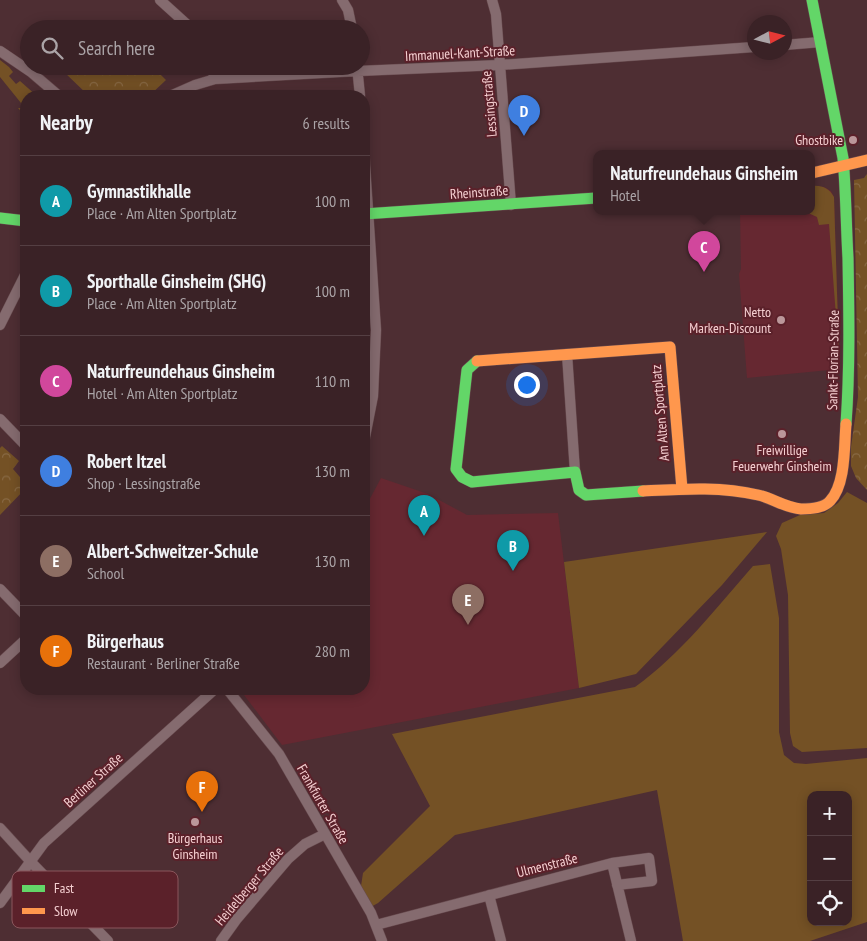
<!DOCTYPE html>
<html lang="en">
<head>
<meta charset="utf-8">
<style>
	body { margin:0; font-family:"PT Sans Narrow",sans-serif; background:#452f32; color:#f1f3f6 }
	.controls { position:absolute; right:15px; bottom:15px; display:grid; overflow:hidden; border-radius:10px; box-shadow:0 2px 12px #0003 }
	.controls button { width:45px; height:45px; display:grid; place-items:center; padding:0; border:0; border-bottom:1px solid #543f43; background:#3a2226; color:#f1f3f6; font:25px sans-serif }
	.compass { position:absolute; left:747px; top:15px; width:45px; height:45px; border-radius:50%; background:#3a2226; box-shadow:0 2px 12px #0003; rotate:83deg }
	.you { position:absolute; left:526px; top:384px; width:18px; height:18px; margin:-12px; border:4px solid #fff; border-radius:50%; background:#1a73e8; box-shadow:0 0 0 8px #1a73e833 }
	.badge { display:grid; place-items:center; width:32px; height:32px; border-radius:50%; background:#bca0f2; color:#fff; font-size:16px; font-weight:700 }
	.pin { position:absolute; translate:-50% -41px; filter:drop-shadow(0 1px 2px #0008) }
	.pin::after { content:''; position:absolute; top:26px; width:18px; height:15px; background:inherit; clip-path:polygon(0 0,100% 0,50% 100%) }
	.popup { position:absolute; left:593px; top:150px; width:222px; height:65px; box-sizing:border-box; display:grid; place-content:center; border-radius:10px; background:#3a2226; filter:drop-shadow(0 1px 4px #0005); font-size:16px; white-space:nowrap; color:#aba4a7 }
	.popup b { font-size:19px; color:#f1f3f6 }
	.popup::after { content:''; position:absolute; left:50%; top:100%; margin-left:-10px; border:10px solid transparent; border-top-color:#3a2226 }
	.list { margin:0; padding:0; list-style:none }
	h2 { display:flex; justify-content:space-between; align-items:center; height:65px; margin:0; padding:0 20px; font-size:21px }
	h2 small { font-size:16px; font-weight:400; color:#aba4a7 }
	.list li { display:grid; grid-template-columns:32px 1fr auto; gap:15px; align-items:center; box-sizing:border-box; height:90px; padding:0 20px; border-top:1px solid #543f43 }
	.list b { display:block; font-size:19px; white-space:nowrap }
	.list p { margin:0; font-size:16px; white-space:nowrap; color:#aba4a7 }
	.list em { font-size:16px; font-style:normal; color:#aba4a7 }
	.icon { flex:none; width:28px; height:28px; fill:none; stroke:currentColor; stroke-width:2; stroke-linecap:round; stroke-linejoin:round }
	.map { position:relative; flex:none; width:867px; height:941px; overflow:hidden }
	.search { position:absolute; background:#3a2226; box-shadow:0 2px 12px #0003; left:20px; top:20px; width:350px; height:55px; display:flex; align-items:center; gap:12px; box-sizing:border-box; padding:0 18px; border-radius:28px; color:#aba4a7; font-size:19px }
	.panel { position:absolute; background:#3a2226; box-shadow:0 2px 12px #0003; left:20px; top:90px; width:350px; height:605px; border-radius:20px }
	.map>svg:first-child { display:block }
	.built { fill:#662831 }
	.grass { fill:#745125; fill-rule:evenodd }
	.park { fill:url(#park-crowns) }
	.lines { fill:none; stroke-linecap:round; stroke-linejoin:round }
	.street-casing { stroke:#684b4f; stroke-width:11 }
	.fast-casing { stroke:#684b4f; stroke-width:12 }
	.slow-casing { stroke:#684b4f; stroke-width:12 }
	.street { stroke:#856b6f; stroke-width:10 }
	.fast { stroke:#63d668; stroke-width:11 }
	.slow { stroke:#ff974d; stroke-width:11 }
	.poi-dot { fill:#bb979a; stroke:#5b212a; stroke-width:2 }
	.labels { text-anchor:middle; dominant-baseline:central; stroke-width:4; stroke-linejoin:round; paint-order:stroke }
	.street-label { font-size:14px; fill:#f6d0d2; stroke:#5b212a }
	.poi-label { font-size:14px; fill:#f6d0d2; stroke:#5b212a; text-anchor:end }
	.key { fill:#5b212a; stroke:#8a565c; stroke-width:1 }
	.key-label { font-size:14px; fill:#f6d0d2 }
</style>
</head>
<body>
<div class="map">
<svg width="867" height="941" viewBox="0 0 867 941">
	<defs>
		<pattern id="park-crowns" width="20" height="18" patternUnits="userSpaceOnUse" patternTransform="scale(1.25)"><rect width="20" height="18" fill="#745125"/><path d="M2 6a3 3 0 1 1 6 0M12 15a3 3 0 1 1 6 0" fill="none" stroke="#886944"/></pattern>
	</defs>
	<rect width="100%" height="100%" fill="#4e2e33"/>
	<path class="built" d="M812,186L824,187L831,191L834,197L840,369L747,378L739,274L741,269L740,211H812Z
		M381,478L428,494L467,515L558,513L579,688L282,745L241,691L243,689H364V510Z"/>
	<path class="grass" d="M0,60L9,67L13,72L9,76L16,84L20,81L37,96H26V117L18,108H25L0,77Z
		M812,186C822,185 829,188 834,197L839,356L829,224L819,225L817,217L806,212V211H812Z
		M847,492L867,503V748L802,752L793,746L790,733L788,595L781,549L776,536L782,523L800,515L824,513L838,503Z
		M767,532L722,585L636,674L579,688L564,562Z
		M770,564L779,618V732L784,755L794,763L806,764L867,758V922L810,941H683L657,790L455,835L378,903L371,907L361,886L363,873L430,806L392,734L635,687C681,654 716,608 753,566ZM811,795H848V922H811Z"/>
	<path class="park" d="M62,66H152L166,80L149,96H89L63,71Z
		M867,174V490L856,478L851,466V447L858,397L854,180L864,178Z
		M2,446L19,461L13,469L26,484V488L0,515V448Z"/>
	<g class="lines">
		<g class="street-casing">
			<path id="street" d="M160,0L192,29
				M342,0L348,10L352,29
				M492,0L496,14L511,205
				M784,45L821,42
				M0,51L31,72L59,96
				M211,66L215,79
				M357,66L360,96
				M170,96L195,85L215,79L358,71L500,65L754,47
				M364,150L376,330L373,396L364,442
				M0,325L26,273
				M567,354L575,472
				M0,419L26,446
				M0,589L26,616
				M0,663L26,639
				M227,689L279,754L371,913L382,941
				M0,828L31,862L108,941
				M612,863L631,941
				M489,895L501,941
				M0,903L44,843L215,689
				M376,925L612,863L649,858L652,881L617,885
				M221,941L236,920L288,859L305,844L325,834"/>
		</g>
		<g class="fast-casing">
			<path id="fast" d="M812,0L843,158C846,191 846,225 848,258C849,313 850,368 846,424
				M364,214L596,198
				M0,218L26,221
				M477,361L467,370L456,469L462,477L472,482L575,472L579,490L586,495L643,491"/>
		</g>
		<g class="slow-casing">
			<path id="slow" d="M812,173L867,160
				M477,361L670,347L682,489
				M643,491C681,489 720,486 758,495C772,498 786,508 801,509C810,509 824,508 830,501C846,484 844,446 846,424"/>
		</g>
		<use href="#street" class="street"/>
		<use href="#fast" class="fast"/>
		<use href="#slow" class="slow"/>
	</g>
	<g class="poi-dot">
		<circle cx="853" cy="140" r="5"/>
		<circle cx="781" cy="320" r="5"/>
		<circle cx="782" cy="434" r="5"/>
		<circle cx="195" cy="822" r="5"/>
	</g>
	<g class="labels">
		<g class="street-label">
			<text transform="translate(460 53) rotate(-3)">Immanuel-Kant-Straße</text>
			<text transform="translate(489 104) rotate(-95)">Lessingstraße</text>
			<text transform="translate(479 192) rotate(-4)">Rheinstraße</text>
			<text transform="translate(833 360) rotate(-89)">Sankt-Florian-Straße</text>
			<text transform="translate(660 413) rotate(-95)">Am Alten Sportplatz</text>
			<text transform="translate(93 780) rotate(-42)">Berliner Straße</text>
			<text transform="translate(323 804) rotate(60)">Frankfurter Straße</text>
			<text transform="translate(547 865) rotate(-14)">Ulmenstraße</text>
			<text transform="translate(249 886) rotate(-50)">Heidelberger Straße</text>
		</g>
		<g class="poi-label">
			<text x="843" y="140">Ghostbike</text>
			<text x="771" y="312">Netto<tspan x="771" dy="16">Marken-Discount</tspan></text>
			<text x="782" y="450" text-anchor="middle">Freiwillige<tspan x="782" dy="16">Feuerwehr Ginsheim</tspan></text>
			<text x="195" y="838" text-anchor="middle">Bürgerhaus<tspan x="195" dy="16">Ginsheim</tspan></text>
		</g>
	</g>
	<rect x="12" y="871" width="166" height="57" rx="8" class="key"/>
	<rect x="22" y="885" width="23" height="7" fill="#63d668"/>
	<rect x="22" y="908" width="23" height="6" fill="#ff974d"/>
	<g class="key-label">
		<text x="54" y="893">Fast</text>
		<text x="54" y="916">Slow</text>
	</g>
</svg>
<div class="controls">
<button>+</button>
<button>−</button>
<button><svg class="icon" aria-label="locate" viewBox="0 0 24 24"><circle cx="12" cy="12" r="6"/><path d="M12 2v4M12 18v4M2 12h4M18 12h4"/></svg></button>
</div>
<svg class="compass" viewBox="-18 -18 36 36"><path d="M0-13l5 13h-10z" fill="#e53935"/><path d="M0 13l5-13h-10z" fill="#aba4a7"/></svg>
<div class="you"></div>
<div class="pin badge" style="left:424px;top:536px;background:#0f9aa8">A</div>
<div class="pin badge" style="left:513px;top:571px;background:#0f9aa8">B</div>
<div class="pin badge" style="left:704px;top:272px;background:#d1479c">C</div>
<div class="popup"><b>Naturfreundehaus Ginsheim</b>Hotel</div>
<div class="pin badge" style="left:524px;top:136px;background:#3f7fe0">D</div>
<div class="pin badge" style="left:468px;top:625px;background:#8d6e63">E</div>
<div class="pin badge" style="left:202px;top:812px;background:#e8710a">F</div>
<div class="search"><svg class="icon" aria-label="search" viewBox="0 0 24 24"><circle cx="10" cy="10" r="6"/><path d="M15 15l6 6"/></svg>Search here</div>
<section class="panel">
<h2>Nearby<small>6 results</small></h2>
<ul class="list">
<li><span class="badge" style="background:#0f9aa8">A</span><div><b>Gymnastikhalle</b><p>Place · Am Alten Sportplatz</p></div><em>100 m</em></li>
<li><span class="badge" style="background:#0f9aa8">B</span><div><b>Sporthalle Ginsheim (SHG)</b><p>Place · Am Alten Sportplatz</p></div><em>100 m</em></li>
<li><span class="badge" style="background:#d1479c">C</span><div><b>Naturfreundehaus Ginsheim</b><p>Hotel · Am Alten Sportplatz</p></div><em>110 m</em></li>
<li><span class="badge" style="background:#3f7fe0">D</span><div><b>Robert Itzel</b><p>Shop · Lessingstraße</p></div><em>130 m</em></li>
<li><span class="badge" style="background:#8d6e63">E</span><div><b>Albert-Schweitzer-Schule</b><p>School</p></div><em>130 m</em></li>
<li><span class="badge" style="background:#e8710a">F</span><div><b>Bürgerhaus</b><p>Restaurant · Berliner Straße</p></div><em>280 m</em></li>
</ul>
</section>
</div>
</body>
</html>
